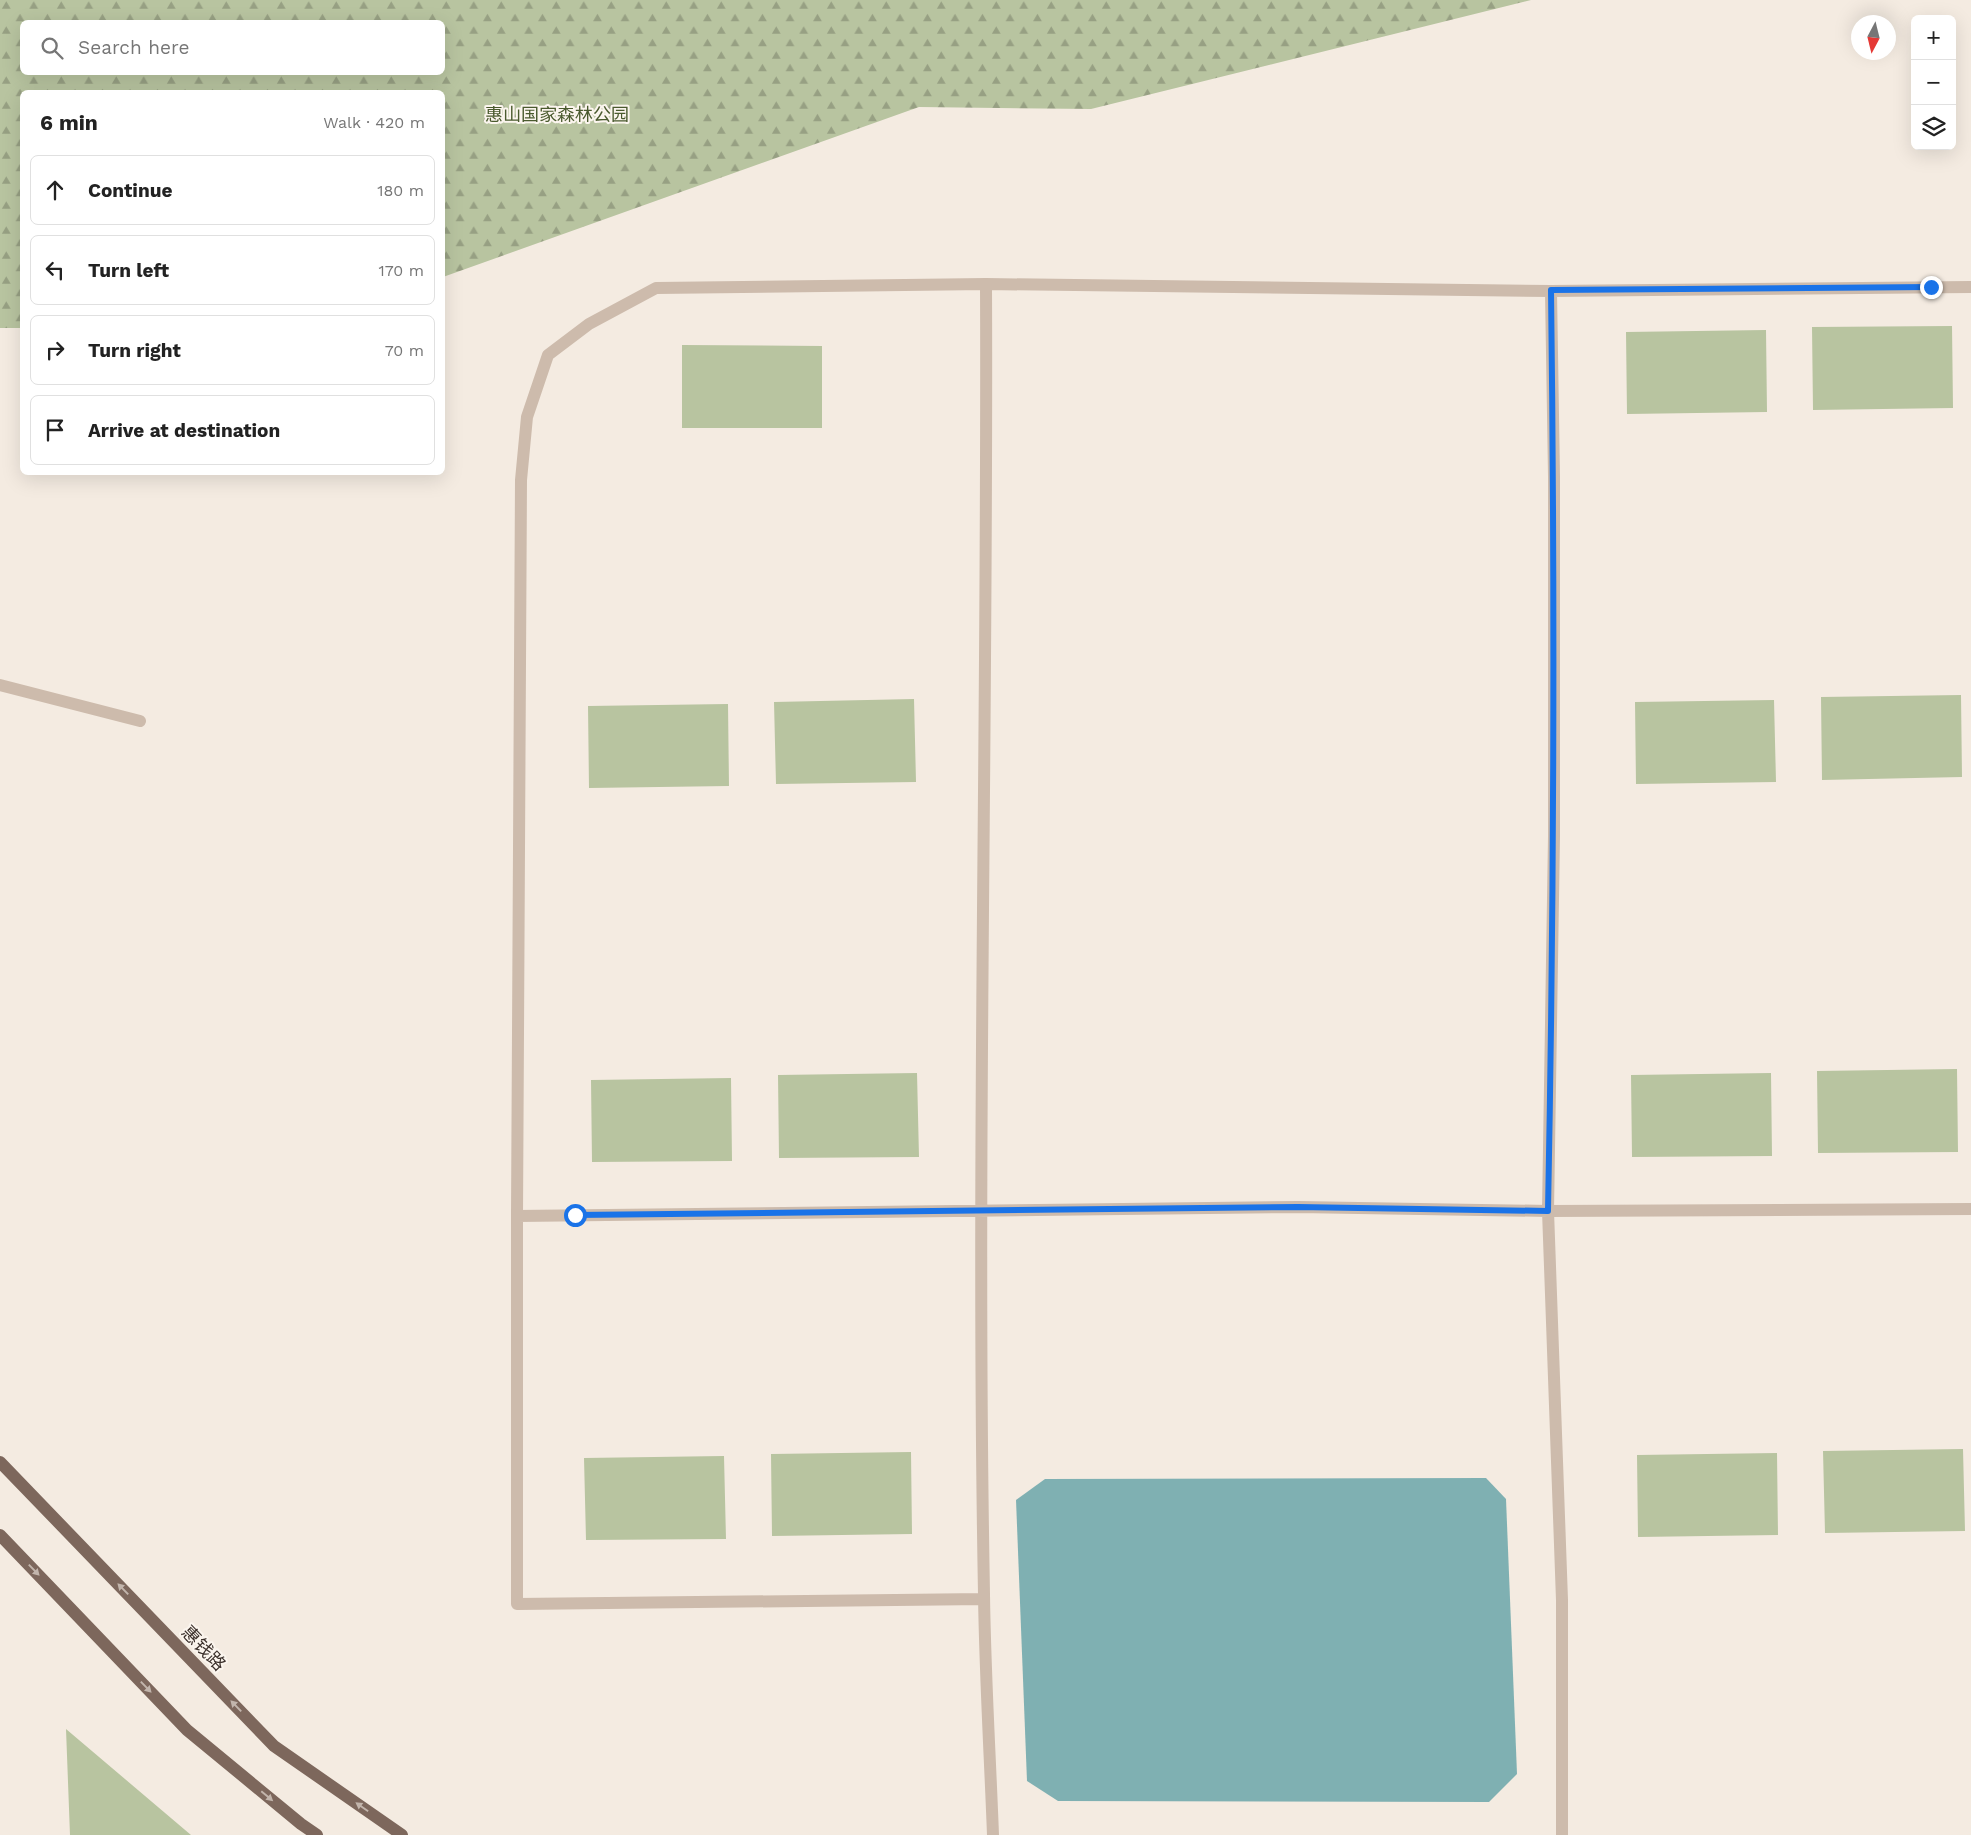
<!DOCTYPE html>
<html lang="en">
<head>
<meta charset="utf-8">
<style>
	body { margin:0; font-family:"Work Sans","Noto Sans SC",sans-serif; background:#f2f2f2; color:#222 }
	.controls { position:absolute; right:15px; top:15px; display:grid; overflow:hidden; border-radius:8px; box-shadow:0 5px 20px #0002 }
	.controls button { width:45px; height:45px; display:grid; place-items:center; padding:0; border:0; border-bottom:1px solid #e0e0e0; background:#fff; color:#222; font:25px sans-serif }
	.compass { position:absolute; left:1851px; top:15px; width:45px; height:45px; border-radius:50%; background:#fff; box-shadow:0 5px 20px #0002; rotate:187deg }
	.stop { position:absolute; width:15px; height:15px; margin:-11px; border:4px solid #1a73e8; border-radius:50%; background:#fff }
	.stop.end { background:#1a73e8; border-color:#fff; box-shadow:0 1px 5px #0008 }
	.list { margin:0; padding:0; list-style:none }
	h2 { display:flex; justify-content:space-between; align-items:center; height:65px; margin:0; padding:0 20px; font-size:21px }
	h2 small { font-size:16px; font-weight:400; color:#767676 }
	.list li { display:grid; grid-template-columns:32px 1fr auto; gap:15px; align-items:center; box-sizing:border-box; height:70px; margin:0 10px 10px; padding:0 10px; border:1px solid #e0e0e0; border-radius:8px }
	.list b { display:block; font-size:19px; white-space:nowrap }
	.list em { font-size:16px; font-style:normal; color:#767676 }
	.icon { flex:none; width:28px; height:28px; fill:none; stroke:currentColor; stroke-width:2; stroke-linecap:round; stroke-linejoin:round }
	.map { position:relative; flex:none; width:1971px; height:1835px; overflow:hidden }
	.search { position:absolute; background:#fff; box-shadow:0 5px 20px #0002; left:20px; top:20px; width:425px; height:55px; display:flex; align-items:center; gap:12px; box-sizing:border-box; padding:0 18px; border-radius:8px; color:#767676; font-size:19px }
	.panel { position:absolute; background:#fff; box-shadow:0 5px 20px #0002; left:20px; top:90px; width:425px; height:385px; border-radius:8px }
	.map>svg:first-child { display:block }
	.forest { fill:url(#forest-firs); fill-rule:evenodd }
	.green { fill:#b8c4a0 }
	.water { fill:#7fb0b2 }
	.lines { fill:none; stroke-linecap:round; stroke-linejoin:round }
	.minor { stroke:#cdbbac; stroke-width:12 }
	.major { stroke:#7d675c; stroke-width:12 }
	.oneway { fill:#c2b5ac }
	.route { stroke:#1a73e8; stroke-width:6 }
	.labels { text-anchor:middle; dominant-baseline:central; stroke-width:4; stroke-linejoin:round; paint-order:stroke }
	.park-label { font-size:18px; fill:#4a5a2e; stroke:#fbf5ee }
	.street-label { font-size:18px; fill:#3b302b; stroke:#fbf5ee }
</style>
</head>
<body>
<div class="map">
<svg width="1971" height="1835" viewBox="0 0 1971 1835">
	<defs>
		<pattern id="forest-firs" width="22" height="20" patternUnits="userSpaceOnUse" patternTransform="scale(1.25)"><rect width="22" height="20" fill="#b8c4a0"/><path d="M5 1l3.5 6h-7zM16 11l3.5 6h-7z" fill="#97a083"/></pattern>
	</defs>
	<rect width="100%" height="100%" fill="#f4ebe1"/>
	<path class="forest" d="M0,0H1531L1091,109L919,107L443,277L442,92H22V328H0ZM22,22H442V72H22Z"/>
	<path class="green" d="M1952,326L1953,408L1813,410L1812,327Z
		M1766,330L1767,412L1627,414L1626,332Z
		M682,345L822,346V428H682Z
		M1961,695L1962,777L1822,780L1821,697Z
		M914,699L916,782L776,784L774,702Z
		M1774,700L1776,782L1636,784L1635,702Z
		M728,704L729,786L589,788L588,706Z
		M1957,1069L1958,1152L1818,1153L1817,1071Z
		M917,1073L919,1157L779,1158L778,1075Z
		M1771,1073L1772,1156L1632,1157L1631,1075Z
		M731,1078L732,1161L592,1162L591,1080Z
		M1963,1449L1965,1531L1825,1533L1823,1451Z
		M911,1452L912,1534L772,1536L771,1454Z
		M1777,1453L1778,1535L1638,1537L1637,1455Z
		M724,1456L726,1539L586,1540L584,1458Z
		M66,1729L191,1835H70Z"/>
	<path class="water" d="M1486,1478L1506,1499L1517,1774L1489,1802L1058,1801L1027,1781L1016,1500L1045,1479Z"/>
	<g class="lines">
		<path class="minor" d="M986,284C988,721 976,1157 984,1594C985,1674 990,1755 993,1835
			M1551,291L1554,477V836L1548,1211L1562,1600V1835
			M0,685L140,721
			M517,1216L1298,1207L1548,1211L1971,1209
			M984,1599L517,1604V1216L521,480L527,417L548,355L589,324L656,288L986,284L1551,291L1971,287"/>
		<path class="major" d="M0,1462L274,1746L402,1835
			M0,1535L187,1730L301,1824L317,1835"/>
	</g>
	<defs><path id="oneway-solid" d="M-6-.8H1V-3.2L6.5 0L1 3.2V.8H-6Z" transform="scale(1.25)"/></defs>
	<g class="oneway">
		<use href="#oneway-solid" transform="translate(34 1570) rotate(46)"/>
		<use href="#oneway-solid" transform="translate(123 1589) rotate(-134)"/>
		<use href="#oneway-solid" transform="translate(146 1687) rotate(46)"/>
		<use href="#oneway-solid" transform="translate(236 1706) rotate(-134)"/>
		<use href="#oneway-solid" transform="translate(267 1796) rotate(40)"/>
		<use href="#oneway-solid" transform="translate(362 1807) rotate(-145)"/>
	</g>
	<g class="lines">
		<path class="route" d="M575,1215L1298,1207L1548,1211C1554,904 1555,597 1551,290L1931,287"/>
	</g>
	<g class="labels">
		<g class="park-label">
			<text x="557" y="114">惠山国家森林公园</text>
		</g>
		<g class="street-label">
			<text transform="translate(204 1648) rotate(46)">惠钱路</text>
		</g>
	</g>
</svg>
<div class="controls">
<button>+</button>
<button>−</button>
<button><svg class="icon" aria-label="layers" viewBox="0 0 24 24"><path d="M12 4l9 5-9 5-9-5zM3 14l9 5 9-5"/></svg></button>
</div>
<svg class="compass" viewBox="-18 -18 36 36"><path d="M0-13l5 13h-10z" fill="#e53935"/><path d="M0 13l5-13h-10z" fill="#767676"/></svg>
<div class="stop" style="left:575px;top:1215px"></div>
<div class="stop end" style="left:1931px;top:287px"></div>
<div class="search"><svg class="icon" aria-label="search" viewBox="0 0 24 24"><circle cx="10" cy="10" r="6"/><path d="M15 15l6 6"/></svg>Search here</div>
<section class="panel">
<h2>6 min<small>Walk · 420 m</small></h2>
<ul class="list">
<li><svg class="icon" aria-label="ahead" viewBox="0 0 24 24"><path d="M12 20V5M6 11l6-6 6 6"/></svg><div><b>Continue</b></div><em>180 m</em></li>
<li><svg class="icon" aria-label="left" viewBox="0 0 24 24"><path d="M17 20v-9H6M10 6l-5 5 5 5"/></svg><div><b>Turn left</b></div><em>170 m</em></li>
<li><svg class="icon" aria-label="right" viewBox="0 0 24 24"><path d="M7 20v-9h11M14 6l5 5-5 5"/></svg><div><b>Turn right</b></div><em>70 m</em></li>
<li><svg class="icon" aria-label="arrive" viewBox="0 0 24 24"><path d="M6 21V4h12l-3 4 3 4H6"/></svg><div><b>Arrive at destination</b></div></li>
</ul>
</section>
</div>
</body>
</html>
